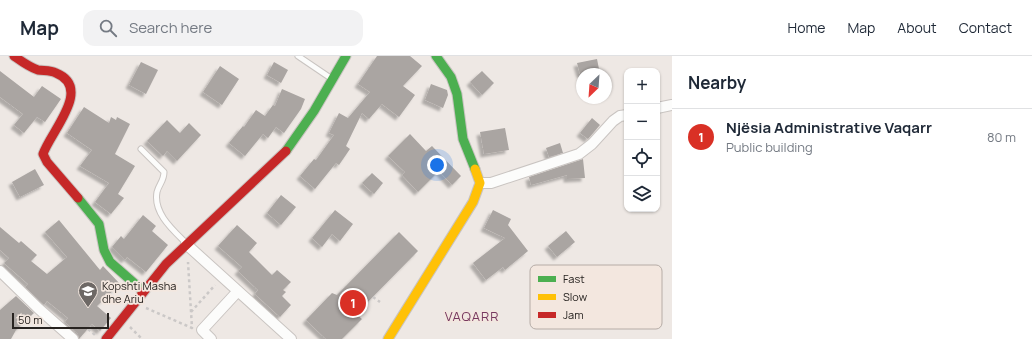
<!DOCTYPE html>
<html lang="en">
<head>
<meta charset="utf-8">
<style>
	body { margin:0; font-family:Manrope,sans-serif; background:#f2f2f3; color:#1f2937 }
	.controls { position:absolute; right:12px; top:12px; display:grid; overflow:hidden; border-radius:8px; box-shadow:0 1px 3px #0004 }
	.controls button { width:36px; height:36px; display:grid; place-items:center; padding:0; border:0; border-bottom:1px solid #e0e1e3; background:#fff; color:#1f2937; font:20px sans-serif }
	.compass { position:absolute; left:576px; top:12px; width:36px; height:36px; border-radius:50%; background:#fff; box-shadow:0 1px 3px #0004; rotate:205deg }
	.scale { position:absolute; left:12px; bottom:10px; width:97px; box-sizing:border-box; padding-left:4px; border:2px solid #272320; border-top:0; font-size:11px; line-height:14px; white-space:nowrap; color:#272320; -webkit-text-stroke:3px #f3e7df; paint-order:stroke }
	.you { position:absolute; left:437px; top:109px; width:14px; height:14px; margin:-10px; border:3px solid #fff; border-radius:50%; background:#1a73e8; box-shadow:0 0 0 6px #1a73e833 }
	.badge { display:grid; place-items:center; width:26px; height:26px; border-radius:50%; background:#d93025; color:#fff; font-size:13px; font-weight:700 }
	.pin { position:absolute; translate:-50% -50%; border:2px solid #fff; box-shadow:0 1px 4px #0006 }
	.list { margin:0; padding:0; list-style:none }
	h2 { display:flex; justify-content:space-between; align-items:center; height:52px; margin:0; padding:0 16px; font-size:17px }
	h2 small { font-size:13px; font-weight:400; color:#747a83 }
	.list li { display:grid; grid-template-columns:26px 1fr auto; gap:12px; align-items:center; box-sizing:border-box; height:56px; padding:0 16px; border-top:1px solid #e0e1e3 }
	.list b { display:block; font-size:15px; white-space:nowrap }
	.list p { margin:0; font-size:13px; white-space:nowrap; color:#747a83 }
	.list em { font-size:13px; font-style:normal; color:#747a83 }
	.icon { flex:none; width:22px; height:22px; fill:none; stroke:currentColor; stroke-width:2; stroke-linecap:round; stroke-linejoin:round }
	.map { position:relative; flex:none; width:672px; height:283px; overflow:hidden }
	header { display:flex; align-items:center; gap:24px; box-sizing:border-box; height:56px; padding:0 20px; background:#fff; border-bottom:1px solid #e0e1e3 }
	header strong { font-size:19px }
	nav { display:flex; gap:22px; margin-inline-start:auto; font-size:14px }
	.search { width:280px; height:36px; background:#f2f2f3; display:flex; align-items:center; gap:10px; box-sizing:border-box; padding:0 14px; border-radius:12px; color:#747a83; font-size:15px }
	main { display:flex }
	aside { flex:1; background:#fff }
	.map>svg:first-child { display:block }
	.building { fill:#aaa5a2; filter:url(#shadow) }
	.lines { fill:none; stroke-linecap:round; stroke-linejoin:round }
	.lane-casing { stroke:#c9c4c1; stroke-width:7 }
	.street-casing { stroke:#c9c4c1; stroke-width:12 }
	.fast-casing { stroke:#c9c4c1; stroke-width:11 }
	.slow-casing { stroke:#c9c4c1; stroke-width:11 }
	.jam-casing { stroke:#c9c4c1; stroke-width:11 }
	.path { stroke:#cbc8c7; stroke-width:2.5; stroke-dasharray:3 3; stroke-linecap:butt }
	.lane { stroke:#fcfcfb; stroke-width:5 }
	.street { stroke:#fcfcfb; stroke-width:10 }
	.fast { stroke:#4caf50; stroke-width:9 }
	.slow { stroke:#ffc107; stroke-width:9 }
	.jam { stroke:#c62828; stroke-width:9 }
	.labels { text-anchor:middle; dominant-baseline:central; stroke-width:3.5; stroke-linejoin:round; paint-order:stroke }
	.poi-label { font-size:11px; fill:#272320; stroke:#f3e7df; text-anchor:start }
	.quarter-label { font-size:13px; letter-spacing:1px; fill:#77385e; stroke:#f3e7df }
	.key { fill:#f3e7df; stroke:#b6aca6; stroke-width:1 }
	.key-label { font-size:11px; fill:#272320 }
</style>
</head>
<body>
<header>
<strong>Map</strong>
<div class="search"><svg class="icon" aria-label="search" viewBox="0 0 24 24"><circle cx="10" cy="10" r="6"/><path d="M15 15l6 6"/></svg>Search here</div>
<nav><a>Home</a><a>Map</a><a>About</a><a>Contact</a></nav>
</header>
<main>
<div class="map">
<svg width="672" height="283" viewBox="0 0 672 283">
	<defs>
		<filter id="shadow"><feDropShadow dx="-3.5" dy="3.5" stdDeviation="1" flood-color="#0004"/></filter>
	</defs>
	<rect width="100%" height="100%" fill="#eee8e4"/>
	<path class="building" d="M377,0H410L422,10L403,30L415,39L399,61L382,48L369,63L362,57L346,90L350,93L339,109L336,107L315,133L300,120L314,103L316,104L334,79L329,77L339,57L348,62L370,36L358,28Z
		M597,3L600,18H580L577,7Z
		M141,6L158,14L146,38L129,29Z
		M274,6L288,14L281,27L267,19Z
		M220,10L239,23L222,49L203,36Z
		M0,15L34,41L42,30L61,43L45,66L37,61L24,77L14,69L23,58L0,41Z
		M482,15L494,27L482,39L470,26Z
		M431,28L447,34L448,39L443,52L425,44Z
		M282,33L305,43L301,53L284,77L276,71L268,82L263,78L245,100L229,87L243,70L244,71L256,54L265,60L273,49L275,50Z
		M84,51L109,67L111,61L116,64L117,61L130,68L115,98L135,110L118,138L124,142L111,158L95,146L109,127L80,110L92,94L67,77Z
		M592,62L600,69L588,83L580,77Z
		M167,64L180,77L189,67L201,79L177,105L167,95L163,100L147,85Z
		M505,72L509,94L484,98L480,76Z
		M410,78L426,95L432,90L461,120L452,129L439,115L418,136L402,119L405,116L388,100Z
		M560,87L563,97L549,101L546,92Z
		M583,103L585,122L567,123V119L531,129L529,121Z
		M35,113L44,129L20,141L12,126Z
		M372,117L383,127L374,138L362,127Z
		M281,139L296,151L281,169L267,157Z
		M335,154L353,168L340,185L332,178L322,191L312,182Z
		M493,154L511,163L508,169L528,195L505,214L503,211L486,224L473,207L505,182L484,172Z
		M143,159L156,170L152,175L168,189L146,216L127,201L125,204L112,191L121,180L124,183Z
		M59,164L100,214L103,210L120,228L97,250L111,262L100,275L92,268L79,283L78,278L65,266L68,262L47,245L44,249L25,231L28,228L4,207L9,202L0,194V171L19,187L21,185L37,199L31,205L47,218L67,201L45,176Z
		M237,169L257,187L249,196L272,219L277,214L291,226L283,234L286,236L282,240L291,249L280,261L255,238L258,234L238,215L242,211L218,190Z
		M566,175L575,186L557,201L548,190Z
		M399,176L418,195L356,258L362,263L342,283H326L306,264L332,237L337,239Z
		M16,240L34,257L16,274L11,283H0V254Z"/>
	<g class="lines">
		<g class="lane-casing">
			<path id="lane" d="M298,0L332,23
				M141,93L164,116C164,125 159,128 157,136C153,157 173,174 186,187"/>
		</g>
		<g class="street-casing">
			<path id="street" d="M657,52L672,49
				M480,127H491L579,98L592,88L613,65L620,60L627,59
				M186,188L291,283
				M0,215L39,253L73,283
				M211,283L202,274L238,235"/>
		</g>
		<g class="fast-casing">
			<path id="fast" d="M436,0L451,21L457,38L463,83L475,113
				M286,95L314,55L346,0
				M78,142L99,168L104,194L110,206L143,235"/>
		</g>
		<g class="slow-casing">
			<path id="slow" d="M388,283L473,146L480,127L475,113"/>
		</g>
		<g class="jam-casing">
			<path id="jam" d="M14,0C21,5 29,11 38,14C44,15 50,14 56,17C93,32 51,75 43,98L47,106L78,142
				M106,283L166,208L286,95"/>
		</g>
		<path class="path" d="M373,241L380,246
			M146,252L192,272L188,206
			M191,256L215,229
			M130,271L142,283
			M88,273L95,279"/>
		<use href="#lane" class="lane"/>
		<use href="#street" class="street"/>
		<use href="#fast" class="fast"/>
		<use href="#slow" class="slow"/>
		<use href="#jam" class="jam"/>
	</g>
	<defs>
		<g id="school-pin" transform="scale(1)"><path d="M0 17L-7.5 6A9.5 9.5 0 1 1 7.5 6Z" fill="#6d6865" stroke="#f3e7df"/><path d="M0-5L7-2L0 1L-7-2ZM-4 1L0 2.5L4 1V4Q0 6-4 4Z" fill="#fff"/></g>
	</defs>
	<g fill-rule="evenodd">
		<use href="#school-pin" x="88" y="235"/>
	</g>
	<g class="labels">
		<g class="poi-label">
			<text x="102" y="229">Kopshti Masha<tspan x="102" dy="13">dhe Ariu</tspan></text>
		</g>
		<g class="quarter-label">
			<text x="472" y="260">VAQARR</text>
		</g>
	</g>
	<rect x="530" y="209" width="132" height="64" rx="6" class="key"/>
	<rect x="538" y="220" width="18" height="6" fill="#4caf50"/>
	<rect x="538" y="238" width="18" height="6" fill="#ffc107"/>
	<rect x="538" y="256" width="18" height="6" fill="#c62828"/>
	<g class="key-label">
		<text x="563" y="227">Fast</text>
		<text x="563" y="245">Slow</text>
		<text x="563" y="263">Jam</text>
	</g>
</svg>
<div class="controls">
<button>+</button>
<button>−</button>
<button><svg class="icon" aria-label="locate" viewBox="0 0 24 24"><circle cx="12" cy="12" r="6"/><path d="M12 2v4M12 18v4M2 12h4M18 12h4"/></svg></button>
<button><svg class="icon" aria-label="layers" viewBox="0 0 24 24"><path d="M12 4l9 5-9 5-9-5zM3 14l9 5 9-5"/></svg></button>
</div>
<svg class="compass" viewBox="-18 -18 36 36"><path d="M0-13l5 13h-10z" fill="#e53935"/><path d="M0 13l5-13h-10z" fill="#747a83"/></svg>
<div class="scale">50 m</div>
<div class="you"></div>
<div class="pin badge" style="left:353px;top:247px">1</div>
</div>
<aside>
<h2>Nearby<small></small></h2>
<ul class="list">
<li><span class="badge">1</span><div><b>Njësia Administrative Vaqarr</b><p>Public building</p></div><em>80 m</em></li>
</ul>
</aside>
</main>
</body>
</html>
